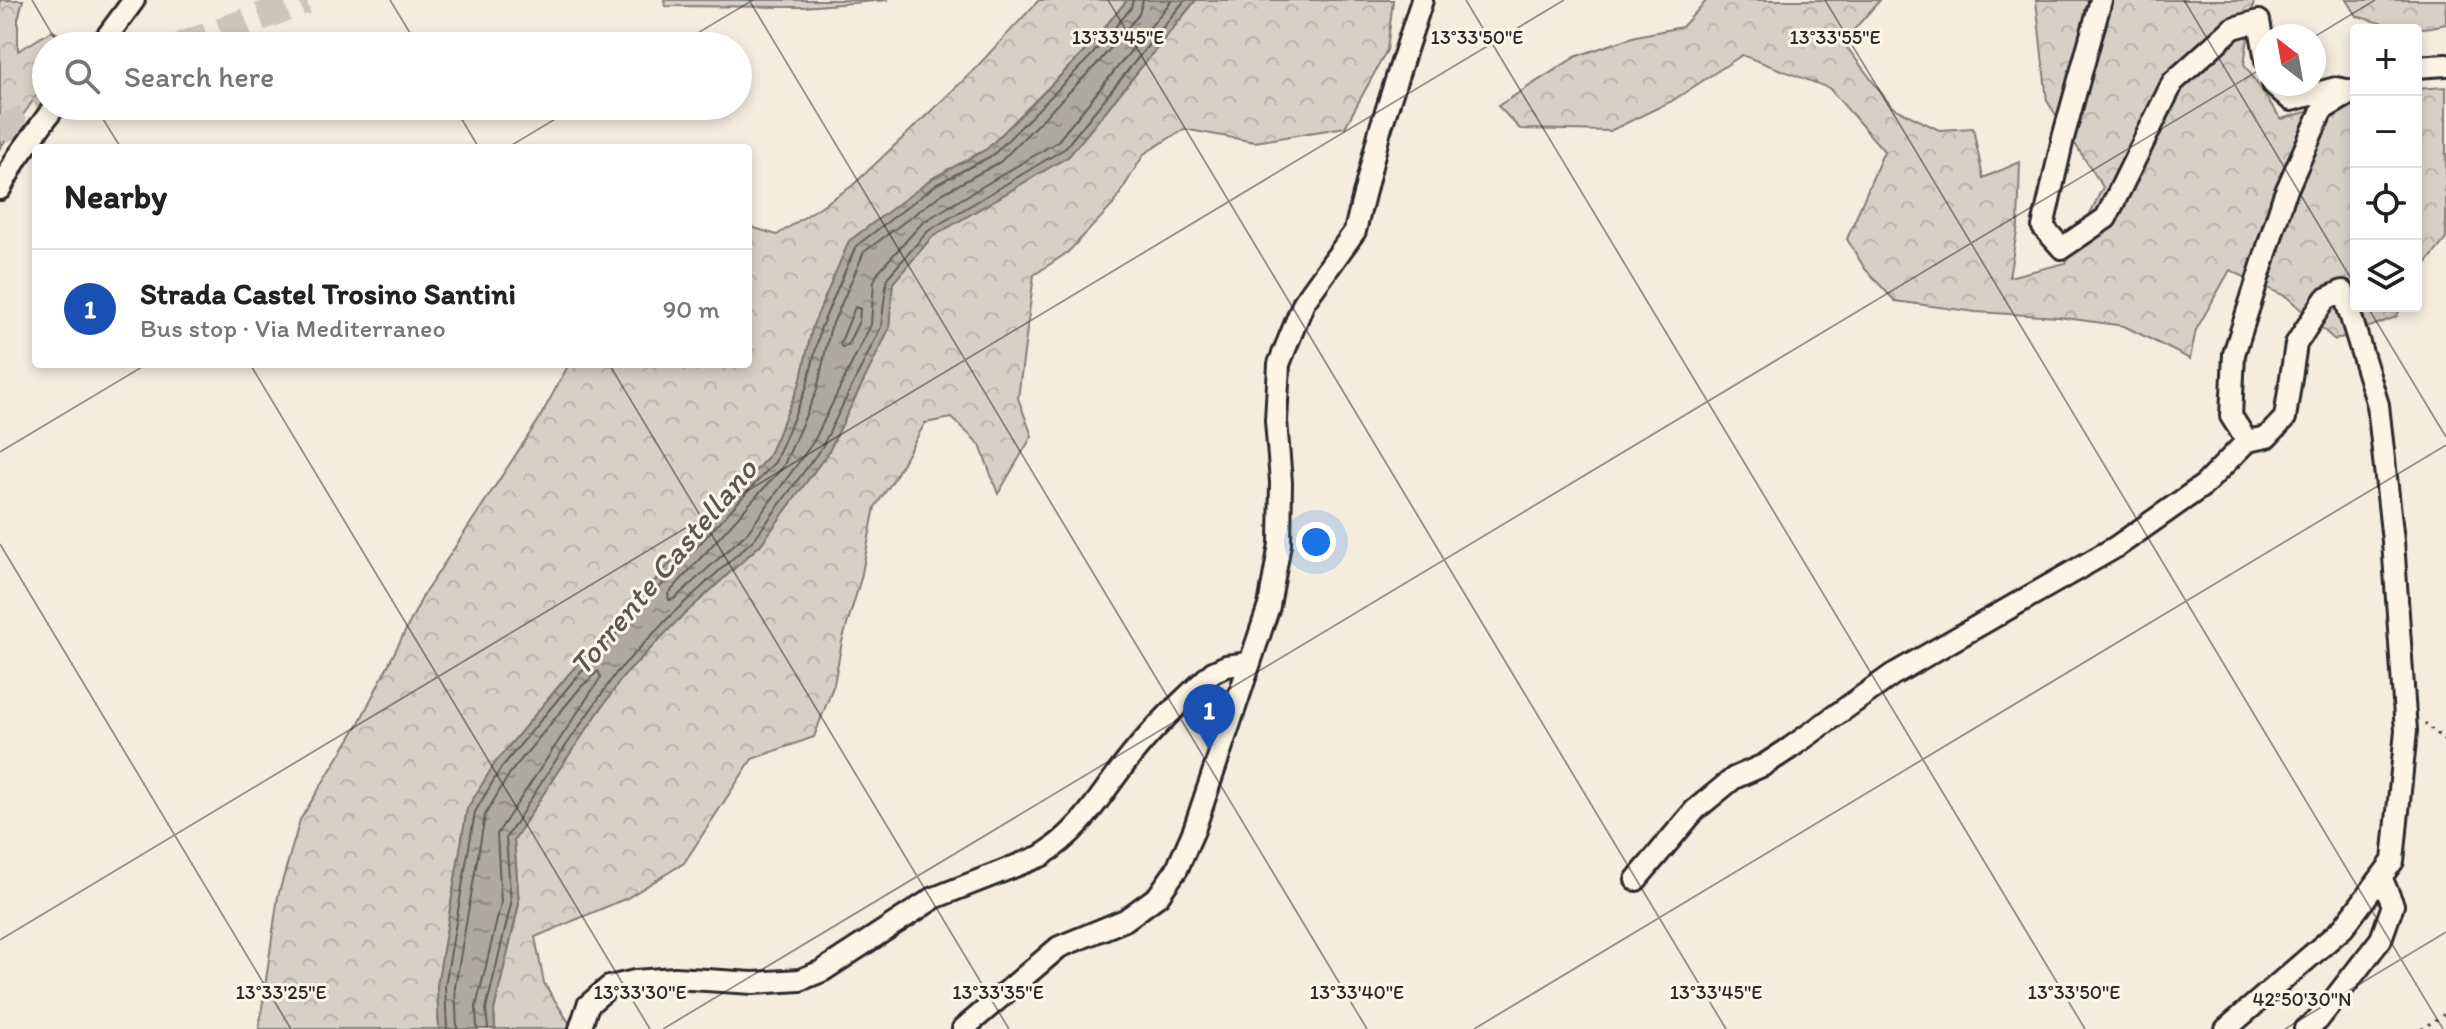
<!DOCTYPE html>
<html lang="en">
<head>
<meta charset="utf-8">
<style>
	body { margin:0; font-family:Itim,sans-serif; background:#f6f6f6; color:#222 }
	.controls { position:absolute; right:24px; top:24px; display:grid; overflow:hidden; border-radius:8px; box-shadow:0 4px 12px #0003 }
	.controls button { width:72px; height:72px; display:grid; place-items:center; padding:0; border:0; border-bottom:2px solid #e0e0e0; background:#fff; color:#222; font:40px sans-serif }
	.compass { position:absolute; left:2254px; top:24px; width:72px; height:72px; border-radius:50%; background:#fff; box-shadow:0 4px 12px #0003; rotate:329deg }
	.you { position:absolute; left:1316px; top:542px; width:28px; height:28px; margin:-20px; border:6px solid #fff; border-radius:50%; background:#1a73e8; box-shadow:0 0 0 12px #1a73e833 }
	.badge { display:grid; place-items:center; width:52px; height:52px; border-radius:50%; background:#1a73e8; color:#fff; font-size:26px; font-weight:700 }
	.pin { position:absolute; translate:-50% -66px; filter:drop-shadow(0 2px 4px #0008) }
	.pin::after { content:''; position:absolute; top:42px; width:28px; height:24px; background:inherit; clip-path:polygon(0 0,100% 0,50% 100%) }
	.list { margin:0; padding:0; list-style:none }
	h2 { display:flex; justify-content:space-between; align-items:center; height:104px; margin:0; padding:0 32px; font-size:34px }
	h2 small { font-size:26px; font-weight:400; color:#767676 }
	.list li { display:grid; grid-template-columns:52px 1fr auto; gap:24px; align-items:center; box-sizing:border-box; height:120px; padding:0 32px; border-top:2px solid #e0e0e0 }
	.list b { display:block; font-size:30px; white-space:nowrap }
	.list p { margin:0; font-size:26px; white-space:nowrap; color:#767676 }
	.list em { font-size:26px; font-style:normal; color:#767676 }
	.icon { flex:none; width:44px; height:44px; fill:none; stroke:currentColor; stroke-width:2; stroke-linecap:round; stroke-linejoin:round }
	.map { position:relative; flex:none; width:2446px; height:1029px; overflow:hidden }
	.search { position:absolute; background:#fff; box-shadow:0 4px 12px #0003; left:32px; top:32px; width:720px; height:88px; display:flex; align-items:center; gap:20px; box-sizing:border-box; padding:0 28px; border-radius:44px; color:#767676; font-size:30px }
	.panel { position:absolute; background:#fff; box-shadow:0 4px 12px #0003; left:32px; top:144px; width:720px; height:224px; border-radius:8px }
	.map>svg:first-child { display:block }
	.forest { fill:url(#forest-crowns); stroke:#807e78; stroke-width:2 }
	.water { fill:url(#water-ripples); stroke:#7a7771; stroke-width:2 }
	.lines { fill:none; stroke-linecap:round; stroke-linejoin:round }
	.shore { stroke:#605e5a; stroke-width:2 }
	.highway-tunnel { stroke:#ccc6ba; stroke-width:28; stroke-dasharray:28 14; stroke-linecap:butt }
	.minor-casing { stroke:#2b2b2b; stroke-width:26 }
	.path { stroke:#2b2b2b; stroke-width:3; stroke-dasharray:2 6; stroke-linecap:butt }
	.minor { stroke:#fcf5e5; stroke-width:20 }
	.ticks { fill:none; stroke:#2b2b2b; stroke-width:2; stroke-opacity:0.45 }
	.labels { text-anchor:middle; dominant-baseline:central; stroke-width:6; stroke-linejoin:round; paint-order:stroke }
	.water-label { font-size:32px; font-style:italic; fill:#595754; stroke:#fcf5e5 }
	.ticks-label { font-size:20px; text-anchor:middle; fill:#2b2b2b; stroke:#fcf5e5; stroke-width:6; stroke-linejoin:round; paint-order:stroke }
</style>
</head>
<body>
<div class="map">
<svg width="2446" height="1029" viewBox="0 0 2446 1029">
	<defs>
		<pattern id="forest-crowns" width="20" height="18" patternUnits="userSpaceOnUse" patternTransform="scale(2)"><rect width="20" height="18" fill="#d6d1c4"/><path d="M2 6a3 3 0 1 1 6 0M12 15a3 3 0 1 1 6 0" fill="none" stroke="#b8b4a9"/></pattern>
		<pattern id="water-ripples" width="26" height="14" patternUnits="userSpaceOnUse" patternTransform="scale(2)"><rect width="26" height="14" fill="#afaaa0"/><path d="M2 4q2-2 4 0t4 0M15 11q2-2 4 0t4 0" fill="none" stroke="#8f8b83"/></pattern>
	</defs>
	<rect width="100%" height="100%" fill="#f4edde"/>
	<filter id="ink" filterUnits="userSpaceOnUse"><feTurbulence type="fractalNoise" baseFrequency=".0125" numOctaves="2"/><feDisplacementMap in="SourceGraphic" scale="16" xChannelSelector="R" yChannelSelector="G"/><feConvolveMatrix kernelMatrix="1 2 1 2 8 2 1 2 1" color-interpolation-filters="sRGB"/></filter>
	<g filter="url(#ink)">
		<path class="forest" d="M0,0H23L18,19V51L52,31L73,41L70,46H46V82L0,148Z
			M664,0H888L803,7L665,6Z
			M1039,0H1127L1085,51L987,149L933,178L813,325L800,383L768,457L568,675L495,763L467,809L437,986L439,1029H259L278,896L300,820L358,725L424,594L538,421L569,364H748V226L777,235L852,186L971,73Z
			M1196,0H1393L1387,50L1345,127L1255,142L1184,129L1144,154L1113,205L1068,252L1034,275L1018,398L1032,436L998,494L980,445L952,418L925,423L892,482L875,507L861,578L842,642L834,684L814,737L752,759L684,863L627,898L535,937L544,983L573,1029H495L494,1011L519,904L514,840L558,771L622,678L677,621L761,544L829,451L889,329L892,283L932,237L1069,156Z
			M1707,0H1880L1843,42L1892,107L1939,130L1973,128L1983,178L2020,162L2018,226L2009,277L2066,263L2103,187L2047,101L2036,0H2254L2244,64L2281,119L2356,98V306H2402L2396,317L2335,340L2287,297L2230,270L2196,330L2190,359L2124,326L2058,317L1976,312L1895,301L1865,269L1847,239L1884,151L1829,88L1742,55L1672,101L1610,131L1520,129L1498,106L1577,56L1636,36L1682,27Z
			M2347,0H2446V24C2407,33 2396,28 2357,16Z
			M2446,87V239L2416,276V89Z"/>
		<path class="water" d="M1127,0H1196L1069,156L932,237L893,283L889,329L829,451L761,544L677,621L622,678L558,771L514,840L519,904L494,1010L495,1029H439L437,986L467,809L495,763L568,675L768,457L800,383L813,325L849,241L933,178L987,149L1085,51Z"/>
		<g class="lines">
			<path class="shore" d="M1143,0L1139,14L1098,63L1000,162L943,193L864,252L830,330L817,390L783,467L668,594L669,600L674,599L748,532L814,441L871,324L874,281L879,271L923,222L1057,142L1172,0
				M855,307L860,309L859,321L847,346L842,347L840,344Z
				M447,1029L445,986L475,812L501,768L574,680L775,462L807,386L821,327L856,246L937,184L993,155L1091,56L1131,8L1133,0
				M457,1029L455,987L485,815L510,773L581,687L598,671L601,677L497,834L501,903L476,1007L477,1029
				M488,1029L486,1009L511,904L506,838L552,766L616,673L671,615L755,538L822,447L881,327L887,278L928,231L1064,149L1185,0"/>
			<path class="highway-tunnel" d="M181,46L306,0
				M0,130L51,106"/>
			<g class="minor-casing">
				<path id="minor" d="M2101,0L2063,138L2043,227L2062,248L2106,218L2173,82L2233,28L2259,21L2266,60
					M100,46L134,0
					M2416,67L2446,65
					M2273,84L2291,100L2336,88L2353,91
					M0,189L17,158L55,106
					M1636,880L1695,810L1734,778L1764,765L1790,748L1892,675L2116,547L2204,485L2247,441
					M580,1029L588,1005L609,987L635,981L675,978L753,983L800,980L822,971L934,898L1041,856C1085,828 1100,794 1131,756C1155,726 1185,698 1213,672L1226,666L1249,663
					M963,1029L1059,947L1125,920L1158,896L1177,869L1194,830L1269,606L1280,544L1281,482L1276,421L1279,364L1304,302L1355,231L1380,130L1422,0
					M2226,1029L2343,928L2393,861L2406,731L2393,541L2378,405L2343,291L2325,299L2296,344L2285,418L2267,437L2247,441L2231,416L2234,354L2284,196L2322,110L2356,90
					M2305,1029L2318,1020L2381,939L2393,905L2381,877"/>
			</g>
			<path class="path" d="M2425,723L2446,742
				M2422,1029L2446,1013"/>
			<use href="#minor" class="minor"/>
		</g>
	</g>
	<path class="ticks" d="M32,0L59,46M390,0L418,46M749,0L1367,1029M1108,0L1726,1029M1466,0L2085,1029M1825,0L2443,1029M2184,0L2356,287M2314,37L2375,0M676,46L753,0M95,106L121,148M454,106L479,148M507,148L577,106M2367,306L2446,437M250,364L650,1029M609,364L1009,1029M0,452L147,364M0,544L291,1029M0,940L1564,0M663,1029L2266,66M1474,1029L2446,445M2285,1029L2446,932"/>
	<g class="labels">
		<g class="water-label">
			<text transform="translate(663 567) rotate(-50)">Torrente Castellano</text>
		</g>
	</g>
	<g class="ticks-label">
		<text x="1118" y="44">13°33'45"E</text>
		<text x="1477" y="44">13°33'50"E</text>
		<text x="1835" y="44">13°33'55"E</text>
		<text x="281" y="999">13°33'25"E</text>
		<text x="640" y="999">13°33'30"E</text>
		<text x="998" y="999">13°33'35"E</text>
		<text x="1357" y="999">13°33'40"E</text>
		<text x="1716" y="999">13°33'45"E</text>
		<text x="2074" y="999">13°33'50"E</text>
		<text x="2302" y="1006">42°50'30"N</text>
	</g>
</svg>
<div class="controls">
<button>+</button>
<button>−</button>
<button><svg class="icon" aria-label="locate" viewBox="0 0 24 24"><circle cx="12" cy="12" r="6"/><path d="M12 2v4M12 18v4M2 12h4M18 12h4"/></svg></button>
<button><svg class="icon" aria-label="layers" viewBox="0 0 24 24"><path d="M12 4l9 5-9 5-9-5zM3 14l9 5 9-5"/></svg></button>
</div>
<svg class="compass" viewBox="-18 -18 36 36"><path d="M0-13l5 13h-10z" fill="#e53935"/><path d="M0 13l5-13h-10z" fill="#767676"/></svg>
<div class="you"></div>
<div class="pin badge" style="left:1209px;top:750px;background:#1a4fb4">1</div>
<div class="search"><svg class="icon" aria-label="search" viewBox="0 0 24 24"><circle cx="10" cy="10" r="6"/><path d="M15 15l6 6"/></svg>Search here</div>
<section class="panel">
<h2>Nearby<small></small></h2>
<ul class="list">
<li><span class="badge" style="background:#1a4fb4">1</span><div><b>Strada Castel Trosino Santini</b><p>Bus stop · Via Mediterraneo</p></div><em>90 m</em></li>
</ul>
</section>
</div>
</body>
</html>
